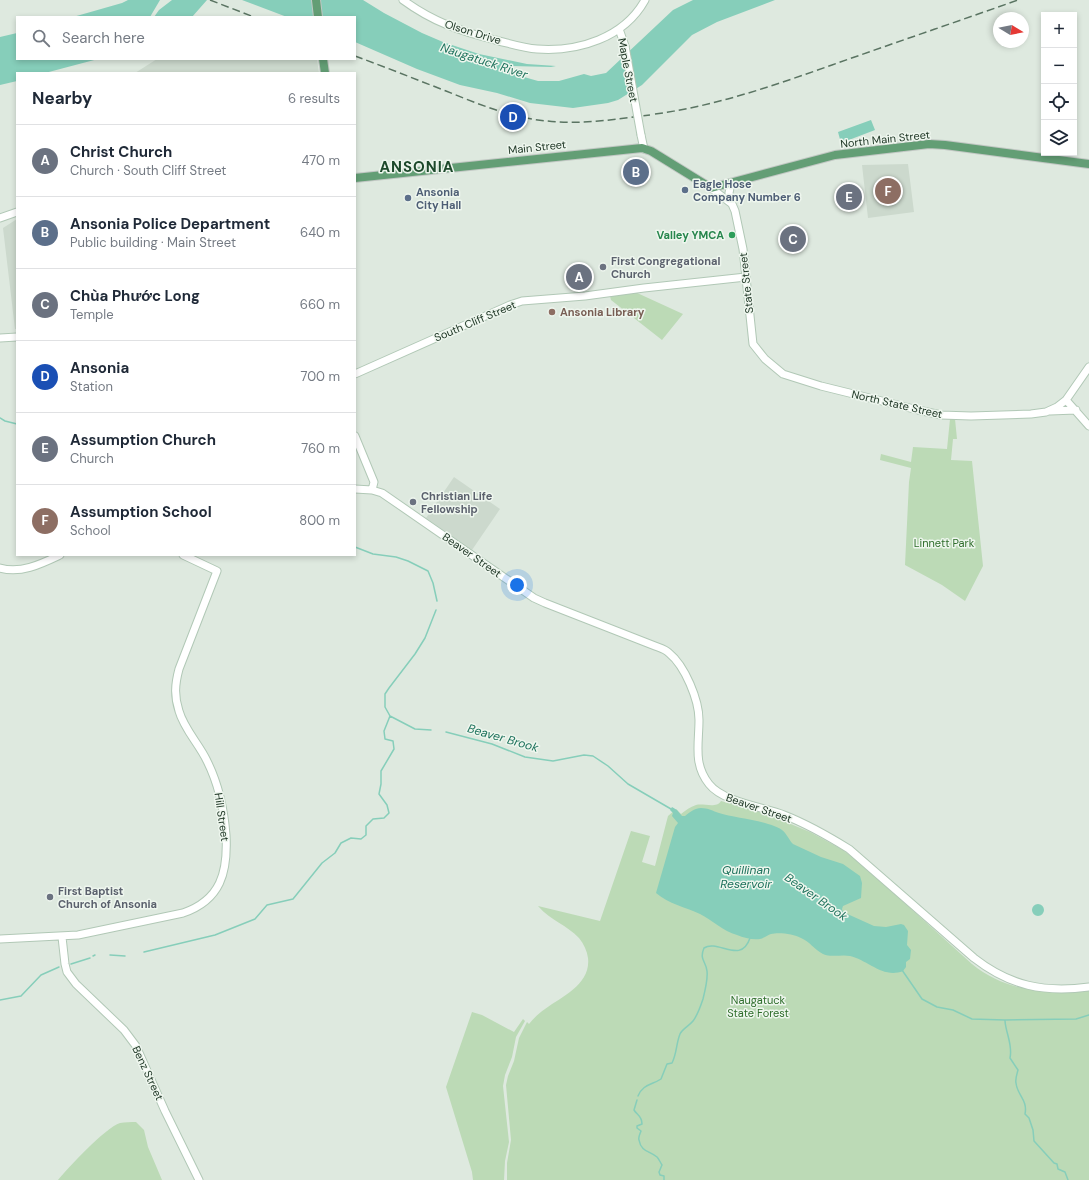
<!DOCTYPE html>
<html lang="en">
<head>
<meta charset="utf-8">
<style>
	body { margin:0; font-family:"DM Sans",sans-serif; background:#f2f2f3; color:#1f2937 }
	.controls { position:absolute; right:12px; top:12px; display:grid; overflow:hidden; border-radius:0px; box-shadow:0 2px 6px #0003 }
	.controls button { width:36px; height:36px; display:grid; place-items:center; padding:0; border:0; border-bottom:1px solid #e0e1e3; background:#fff; color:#1f2937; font:20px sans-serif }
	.compass { position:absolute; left:993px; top:12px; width:36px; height:36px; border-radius:50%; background:#fff; box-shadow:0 2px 6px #0003; rotate:100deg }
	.you { position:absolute; left:517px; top:585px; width:14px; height:14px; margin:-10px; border:3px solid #fff; border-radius:50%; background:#1a73e8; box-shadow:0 0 0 6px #1a73e833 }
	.badge { display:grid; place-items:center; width:26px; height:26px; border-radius:50%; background:#111827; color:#fff; font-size:13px; font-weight:700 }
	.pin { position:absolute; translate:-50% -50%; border:2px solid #fff; box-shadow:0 1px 4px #0006 }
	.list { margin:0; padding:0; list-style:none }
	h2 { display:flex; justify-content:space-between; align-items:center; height:52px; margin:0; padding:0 16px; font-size:17px }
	h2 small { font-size:13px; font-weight:400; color:#747a83 }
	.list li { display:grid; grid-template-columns:26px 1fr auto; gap:12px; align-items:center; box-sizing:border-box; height:72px; padding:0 16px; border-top:1px solid #e0e1e3 }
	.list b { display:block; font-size:15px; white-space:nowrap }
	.list p { margin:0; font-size:13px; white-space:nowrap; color:#747a83 }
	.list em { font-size:13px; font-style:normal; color:#747a83 }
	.icon { flex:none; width:22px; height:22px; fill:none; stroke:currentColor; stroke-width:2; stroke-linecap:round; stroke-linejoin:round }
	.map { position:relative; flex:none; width:1089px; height:1180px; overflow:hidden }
	.search { position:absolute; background:#fff; box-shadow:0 2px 6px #0003; left:16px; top:16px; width:340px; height:44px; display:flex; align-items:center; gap:10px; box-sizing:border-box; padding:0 14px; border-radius:0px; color:#747a83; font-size:15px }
	.panel { position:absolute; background:#fff; box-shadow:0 2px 6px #0003; left:16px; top:72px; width:340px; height:484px; border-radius:0px }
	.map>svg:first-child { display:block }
	.built { fill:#ccd9cd }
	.green { fill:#bcdab6 }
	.water { fill:#86ceba }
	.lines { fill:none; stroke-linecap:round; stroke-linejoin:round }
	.stream { stroke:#86ceba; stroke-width:1.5 }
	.secondary-casing { stroke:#b1c8b6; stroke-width:9 }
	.primary-casing { stroke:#c1c7c3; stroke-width:10 }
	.secondary { stroke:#fff; stroke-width:7 }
	.primary { stroke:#639e75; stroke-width:8 }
	.rail { stroke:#5a7462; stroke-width:1.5; stroke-dasharray:8 4; stroke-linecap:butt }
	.secondary-bridge-casing { stroke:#b1c8b6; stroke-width:9; stroke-linecap:butt }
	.secondary-bridge { stroke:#fff; stroke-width:7 }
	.service-dot { fill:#5c6f8a; stroke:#eef6ee; stroke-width:1.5 }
	.leisure-dot { fill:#2e9e5b; stroke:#eef6ee; stroke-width:1.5 }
	.worship-dot { fill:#6b7280; stroke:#eef6ee; stroke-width:1.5 }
	.education-dot { fill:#8d6e63; stroke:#eef6ee; stroke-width:1.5 }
	.labels { text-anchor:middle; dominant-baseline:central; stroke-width:3; stroke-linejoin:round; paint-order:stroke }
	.street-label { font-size:11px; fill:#203827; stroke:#eef6ee }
	.service-label { font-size:11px; font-weight:bold; fill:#4e5e75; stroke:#eef6ee; text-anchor:start }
	.leisure-label { font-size:11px; font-weight:bold; fill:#27864d; stroke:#eef6ee; text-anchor:end }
	.worship-label { font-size:11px; font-weight:bold; fill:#5b616d; stroke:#eef6ee; text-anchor:start }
	.education-label { font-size:11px; font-weight:bold; fill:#785e54; stroke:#eef6ee; text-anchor:start }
	.park-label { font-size:11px; fill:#2e6d2b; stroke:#eef6ee }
	.water-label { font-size:12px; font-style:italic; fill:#1c715b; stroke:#eef6ee }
	.district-label { font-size:15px; font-weight:bold; letter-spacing:1px; fill:#1d492b; stroke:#eef6ee }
</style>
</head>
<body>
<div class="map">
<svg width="1089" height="1180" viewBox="0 0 1089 1180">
	<rect width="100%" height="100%" fill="#dee9df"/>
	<path class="built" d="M157,59H317L319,73H135Z
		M908,164L914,212L868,218L862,165Z
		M17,219V329H15L3,228Z
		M454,477L500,509L472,550L426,518Z"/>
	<path class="green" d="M635,292L683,314L662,340L611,300L610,296Z
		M950,419H955L957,439H953L951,460L972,461L983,566L965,601L942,585L905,565L909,482L911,468L880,460L881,454L911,462L913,447L947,449Z
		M721,801L769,815L810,832L843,850L867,869L972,964C1006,992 1047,994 1089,990V1180H507V1163L511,1140L506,1085L508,1076L514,1061L519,1038L527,1022L529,1024C534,1018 539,1013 545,1009C563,996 591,984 588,958C587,951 584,944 579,938C567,925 551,921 538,906L600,921L631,831L650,836L642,862L655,866L668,816L676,809L681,814C686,810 690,807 696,805C704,803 716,809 721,801Z
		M472,1012L482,1015L514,1032L523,1019L525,1021L516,1037L512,1057L505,1075L503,1086L509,1142L505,1161L504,1180H473L472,1172L446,1087Z
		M136,1122L144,1130L148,1147L162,1180H58C69,1167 105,1128 120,1123C125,1122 131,1122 136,1122Z"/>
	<path class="water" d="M128,0H160L150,17H73L122,3Z
		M172,0H207L192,17H154L159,10Z
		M242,0H363L384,13L422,33L443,42L479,54L527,64L556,66L551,67L511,66L524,77L538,81H559L584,74L591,76L606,73L673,10L693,0H775L717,22L692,35L642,85L618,100L608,103L573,108L530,103L497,93L460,85L417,69L355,42V17H287Z
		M17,33V59H98L45,73H17V81L0,85V37Z
		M871,120L875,130L841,143L838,132Z
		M672,807L677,810L682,816H685C690,812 695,808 701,808C708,808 713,811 719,813C735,818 770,821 782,830C787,834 789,840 793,844L821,857L843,864L860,876L862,883L861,898L843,906L842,909L843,912L874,926L886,927L901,924L904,925L908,931L907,945L911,950L910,959L906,962V967L903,971C883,979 868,960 850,956C841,954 832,958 823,954C815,950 809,941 801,938C794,934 779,932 771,934C768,935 764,938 760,939C753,940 744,938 737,935C723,931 712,920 700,914C685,907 669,904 656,893L658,886L675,827L678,823L672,816L673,813L670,810Z
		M1032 910a6 6 0 1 1 12 0a6 6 0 1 1-12 0Z"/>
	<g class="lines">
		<path class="stream" d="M0,418L5,421L17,424
			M355,547L373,554L396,557L408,561L428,571L433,583L437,601
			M431,730L415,729L390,716L385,707V694L389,688L415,654L425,638L436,610
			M446,732L492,744L525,757L553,761L584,755L593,756L608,766L628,784L671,809
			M144,952L215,935L255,919L267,905L293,899L322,863L335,853L341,843L351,838L361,839L366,835V826L373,819L384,818L389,813L387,805L379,794L381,784V771L394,749L393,741L385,739L384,731L390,716
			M110,955L125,956
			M93,956L95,955
			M71,964L90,958
			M902,970L922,999L937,1007L953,1010L972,1019L1005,1020L1076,1019L1089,1015
			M0,1000L21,996L41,975L59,967
			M1005,1021C1006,1034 1013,1045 1010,1058L1018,1070C1017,1074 1015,1079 1016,1083C1017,1095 1028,1100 1025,1114L1029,1118L1033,1130L1034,1141L1054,1163L1057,1164L1058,1169L1065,1172L1068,1180
			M638,1096C643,1084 652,1085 661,1079L667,1064L672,1063C677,1053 676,1044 680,1034C682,1029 689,1026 693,1021C697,1016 701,1005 703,999C705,991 708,979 707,971C706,961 699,960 704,948C718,939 741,965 750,938
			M637,1100L634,1110C637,1115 642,1116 642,1124L637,1126V1128L641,1131C640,1134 638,1137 639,1140C641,1152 650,1151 657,1157C659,1159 660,1162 662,1165L659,1172L660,1175L664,1176V1180"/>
		<g class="secondary-casing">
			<path id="secondary" d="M403,0C433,22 460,31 495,40C508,43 523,48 537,49C578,52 624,38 645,0
				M619,29L625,46
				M641,135L644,149
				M731,183L729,193L732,204
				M711,188L732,204L735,211L743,249L753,344L765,359L783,374L821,386L918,410L941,415L971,416L1031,414L1046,412L1057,407L1066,400L1089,367
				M0,218L17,212
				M0,338L17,337
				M355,374L510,305L522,301L585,296L644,288L746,277
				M1066,400L1089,426
				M1050,411L1076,410
				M355,436L374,482L372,490
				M355,489L372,490L382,493L534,598L545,603L655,646C660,648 665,649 669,653C685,666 699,700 699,720C699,744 693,764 709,784C723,802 763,807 784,815C807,824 828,836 849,849L974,958C1010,986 1044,993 1089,987
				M0,568C21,574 41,564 60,555
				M62,937L65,964L67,972L76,984L124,1030L136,1046L165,1111L199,1180
				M0,939L78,935L183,913C221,900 228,872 226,835C224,809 219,785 207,761C199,744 184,729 179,711C174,696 175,684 179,669L217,571L183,555"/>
		</g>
		<g class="primary-casing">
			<path id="primary" d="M316,0L318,17
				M323,59L325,73
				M355,178L642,148L651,151L711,188L835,155L929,144L945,145L1089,164"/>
		</g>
		<use href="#secondary" class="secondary"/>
		<use href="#primary" class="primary"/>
		<path class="rail" d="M210,0L254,17
			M355,56C385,67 415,79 446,91C478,104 512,118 547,121C581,125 617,119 650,115
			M655,114C716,106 775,85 832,65C894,43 956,22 1018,0"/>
		<g class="secondary-bridge-casing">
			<path id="secondary-bridge" d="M625,46L641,135"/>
		</g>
		<use href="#secondary-bridge" class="secondary-bridge"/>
	</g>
	<g class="service-dot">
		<circle cx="685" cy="190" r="4"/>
		<circle cx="408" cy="198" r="4"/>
	</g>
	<circle class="leisure-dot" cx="732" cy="235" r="4"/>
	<g class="worship-dot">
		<circle cx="603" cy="267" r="4"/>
		<circle cx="413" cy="502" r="4"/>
		<circle cx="50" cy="897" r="4"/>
	</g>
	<circle class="education-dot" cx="552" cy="312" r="4"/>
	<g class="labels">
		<g class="street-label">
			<text transform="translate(473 32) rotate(17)">Olson Drive</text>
			<text transform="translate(628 70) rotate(79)">Maple Street</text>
			<text transform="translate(885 139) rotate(-6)">North Main Street</text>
			<text transform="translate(537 147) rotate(-6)">Main Street</text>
			<text transform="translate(746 283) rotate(-96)">State Street</text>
			<text transform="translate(475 321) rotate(-23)">South Cliff Street</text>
			<text transform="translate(897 404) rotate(13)">North State Street</text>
			<text transform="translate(472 555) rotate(35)">Beaver Street</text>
			<text transform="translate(759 808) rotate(19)">Beaver Street</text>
			<text transform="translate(222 817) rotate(82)">Hill Street</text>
			<text transform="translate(148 1073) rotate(65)">Benz Street</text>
		</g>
		<g class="service-label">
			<text x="693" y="184">Eagle Hose<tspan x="693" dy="13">Company Number 6</tspan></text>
			<text x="416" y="192">Ansonia<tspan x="416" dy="13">City Hall</tspan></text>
		</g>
		<g class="leisure-label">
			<text x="724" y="235">Valley YMCA</text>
		</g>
		<g class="worship-label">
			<text x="611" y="261">First Congregational<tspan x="611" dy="13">Church</tspan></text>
			<text x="421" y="496">Christian Life<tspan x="421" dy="13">Fellowship</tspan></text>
			<text x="58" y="891">First Baptist<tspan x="58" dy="13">Church of Ansonia</tspan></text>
		</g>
		<g class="education-label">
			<text x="560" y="312">Ansonia Library</text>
		</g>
		<g class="park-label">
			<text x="944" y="543">Linnett Park</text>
			<text x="758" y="1000">Naugatuck<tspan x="758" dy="13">State Forest</tspan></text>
		</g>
		<g class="water-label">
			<text transform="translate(484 61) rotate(18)">Naugatuck River</text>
			<text transform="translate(503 738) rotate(16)">Beaver Brook</text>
			<text x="746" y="870">Quillinan<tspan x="746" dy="14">Reservoir</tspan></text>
			<text transform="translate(816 897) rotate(35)">Beaver Brook</text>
		</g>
		<g class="district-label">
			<text x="417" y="167">ANSONIA</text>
		</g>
	</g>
</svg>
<div class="controls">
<button>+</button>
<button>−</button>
<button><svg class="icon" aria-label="locate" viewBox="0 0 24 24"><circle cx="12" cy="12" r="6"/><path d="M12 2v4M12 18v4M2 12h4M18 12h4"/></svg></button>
<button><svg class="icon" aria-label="layers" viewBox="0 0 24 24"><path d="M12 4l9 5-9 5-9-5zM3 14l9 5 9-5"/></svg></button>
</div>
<svg class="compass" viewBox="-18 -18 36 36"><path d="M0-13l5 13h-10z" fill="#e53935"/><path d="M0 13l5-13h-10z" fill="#747a83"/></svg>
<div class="you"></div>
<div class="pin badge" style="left:579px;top:277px;background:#6b7280">A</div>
<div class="pin badge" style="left:636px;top:172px;background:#5c6f8a">B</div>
<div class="pin badge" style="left:793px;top:239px;background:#6b7280">C</div>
<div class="pin badge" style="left:513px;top:117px;background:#1a4fb4">D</div>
<div class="pin badge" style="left:849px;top:197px;background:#6b7280">E</div>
<div class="pin badge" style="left:888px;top:191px;background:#8d6e63">F</div>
<div class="search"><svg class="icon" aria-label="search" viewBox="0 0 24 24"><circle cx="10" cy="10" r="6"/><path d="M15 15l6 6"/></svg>Search here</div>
<section class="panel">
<h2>Nearby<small>6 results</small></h2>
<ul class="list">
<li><span class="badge" style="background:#6b7280">A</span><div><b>Christ Church</b><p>Church · South Cliff Street</p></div><em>470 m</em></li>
<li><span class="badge" style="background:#5c6f8a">B</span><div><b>Ansonia Police Department</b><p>Public building · Main Street</p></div><em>640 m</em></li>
<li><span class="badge" style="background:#6b7280">C</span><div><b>Chùa Phước Long</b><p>Temple</p></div><em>660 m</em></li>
<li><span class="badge" style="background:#1a4fb4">D</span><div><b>Ansonia</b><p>Station</p></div><em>700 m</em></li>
<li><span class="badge" style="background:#6b7280">E</span><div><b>Assumption Church</b><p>Church</p></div><em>760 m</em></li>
<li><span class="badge" style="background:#8d6e63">F</span><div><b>Assumption School</b><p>School</p></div><em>800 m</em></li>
</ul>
</section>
</div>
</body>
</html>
